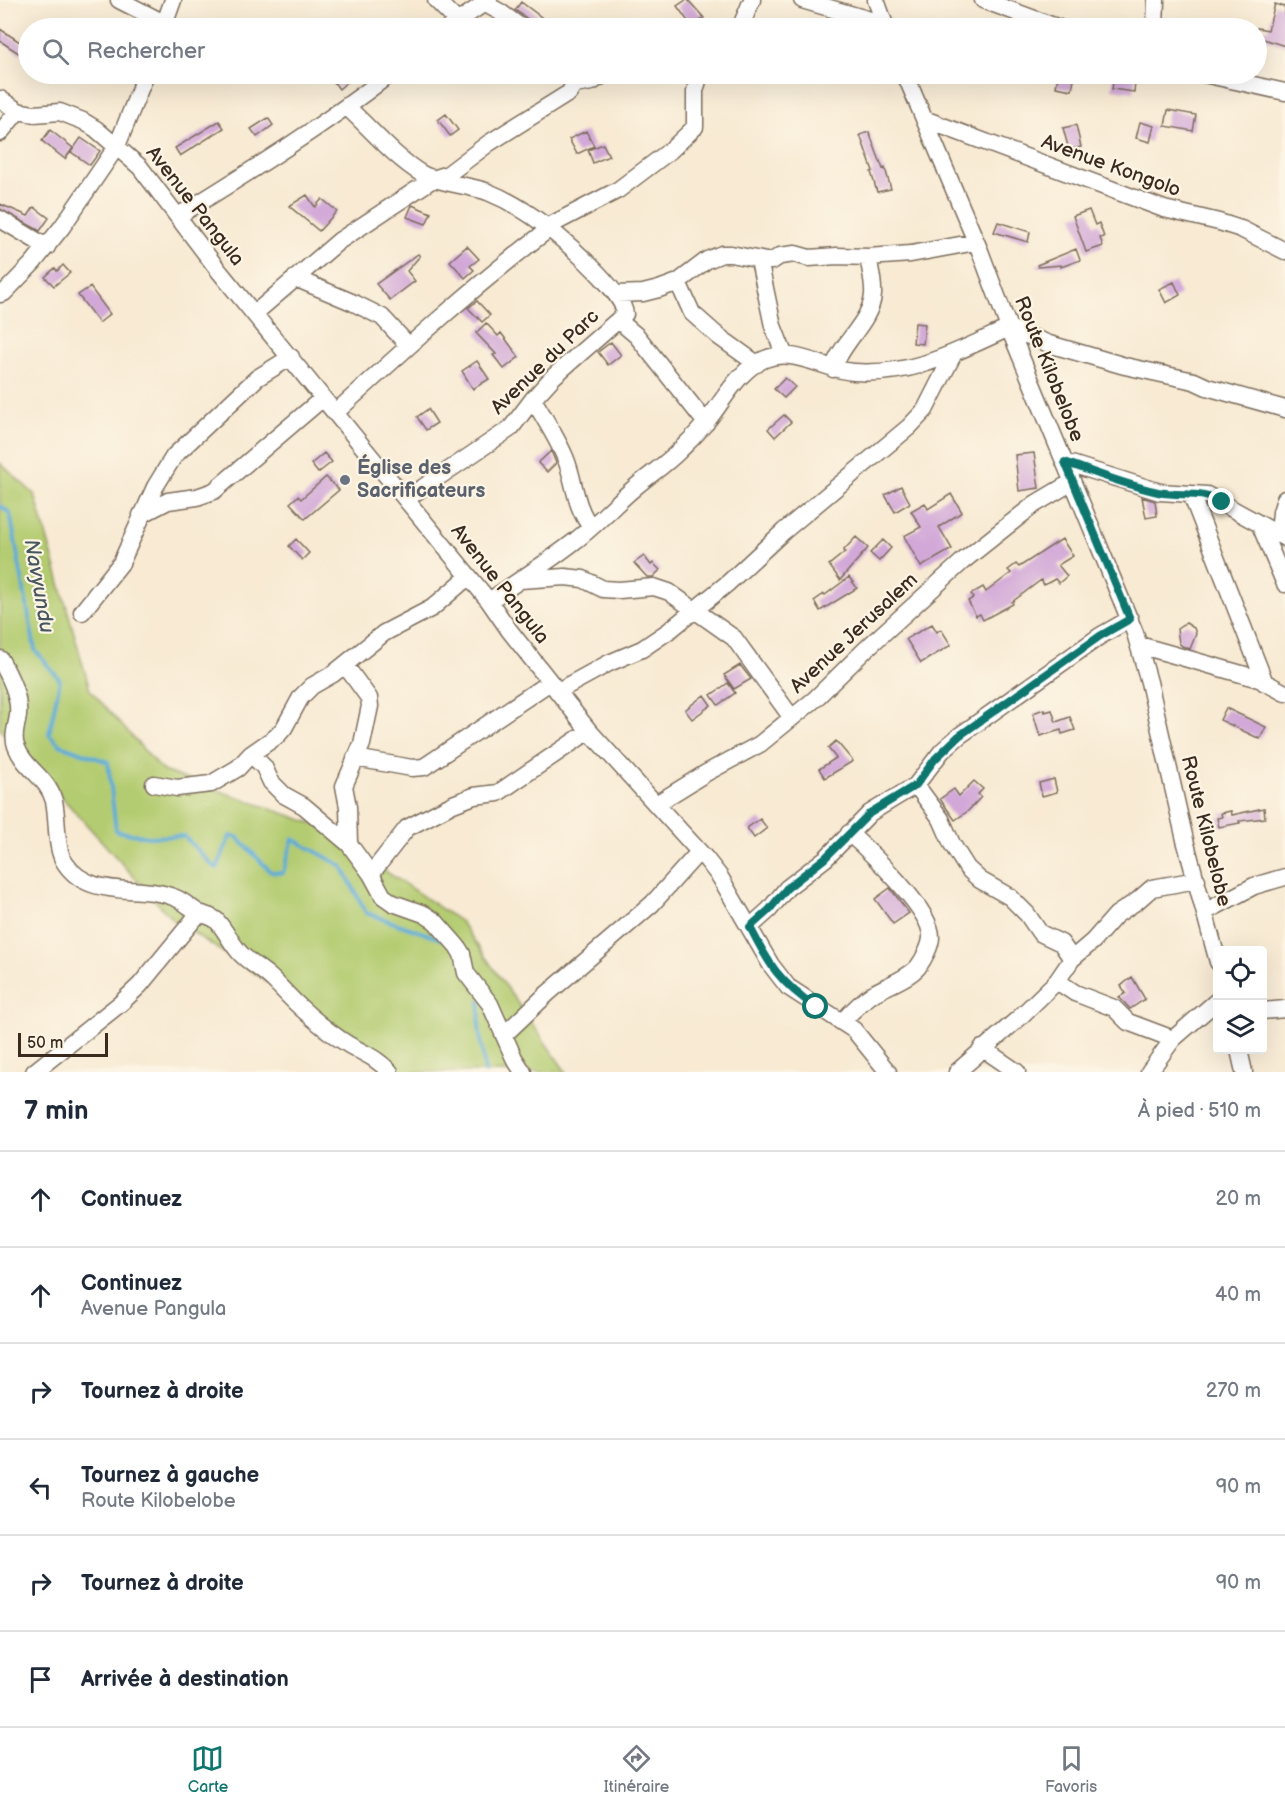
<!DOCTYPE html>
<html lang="fr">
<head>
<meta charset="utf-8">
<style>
	body { margin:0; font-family:"Balsamiq Sans",sans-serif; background:#f2f2f3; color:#1f2937 }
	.controls { position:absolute; right:18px; bottom:18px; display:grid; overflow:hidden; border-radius:6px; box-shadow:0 6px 24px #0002 }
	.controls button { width:54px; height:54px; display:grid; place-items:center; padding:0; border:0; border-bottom:2px solid #e0e1e3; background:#fff; color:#1f2937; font:30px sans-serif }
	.scale { position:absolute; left:18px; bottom:15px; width:90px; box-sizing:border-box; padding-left:6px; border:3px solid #3b2a1e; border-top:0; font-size:16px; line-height:21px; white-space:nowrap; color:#3b2a1e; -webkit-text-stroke:4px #fcf5e5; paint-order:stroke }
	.stop { position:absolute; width:18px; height:18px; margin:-14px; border:4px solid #0f766e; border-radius:50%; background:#fff }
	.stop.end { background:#0f766e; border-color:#fff; box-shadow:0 2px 6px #0008 }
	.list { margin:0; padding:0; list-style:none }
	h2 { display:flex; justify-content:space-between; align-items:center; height:78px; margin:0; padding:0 24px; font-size:26px }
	h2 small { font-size:20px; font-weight:400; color:#747a83 }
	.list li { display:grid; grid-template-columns:39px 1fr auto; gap:18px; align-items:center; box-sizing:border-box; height:96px; padding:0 24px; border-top:2px solid #e0e1e3 }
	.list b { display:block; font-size:22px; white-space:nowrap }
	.list p { margin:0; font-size:20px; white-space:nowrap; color:#747a83 }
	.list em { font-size:20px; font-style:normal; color:#747a83 }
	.icon { flex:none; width:33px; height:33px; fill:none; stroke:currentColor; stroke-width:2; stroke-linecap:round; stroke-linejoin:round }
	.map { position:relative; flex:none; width:1285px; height:1072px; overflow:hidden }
	.search { position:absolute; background:#fff; box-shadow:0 6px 24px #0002; left:18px; right:18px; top:18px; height:66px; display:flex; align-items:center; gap:15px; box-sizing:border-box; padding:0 21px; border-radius:33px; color:#747a83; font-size:22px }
	.sheet { height:654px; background:#fff }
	nav { display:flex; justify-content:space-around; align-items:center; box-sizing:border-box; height:84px; border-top:2px solid #e0e1e3; background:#fff; font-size:16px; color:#747a83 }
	nav a { display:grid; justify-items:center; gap:3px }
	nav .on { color:#0f766e }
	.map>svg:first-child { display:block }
	.green { fill:#b4cc71; stroke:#787b48; stroke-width:1.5 }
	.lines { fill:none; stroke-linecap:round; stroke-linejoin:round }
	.stream { stroke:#5cabd6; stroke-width:4 }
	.building { fill:#d2a8d8 }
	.minor-casing { stroke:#7d6d5d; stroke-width:19 }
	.minor { stroke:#fff; stroke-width:16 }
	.route { stroke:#0f766e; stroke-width:8 }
	.worship-dot { fill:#6b7280; stroke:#fcf5e5; stroke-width:2 }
	.labels { text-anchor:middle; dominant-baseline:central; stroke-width:4.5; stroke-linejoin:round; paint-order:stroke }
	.street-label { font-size:20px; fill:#3b2a1e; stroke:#fcf5e5 }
	.worship-label { font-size:20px; font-weight:bold; fill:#5b616d; stroke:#fcf5e5; text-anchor:start }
	.water-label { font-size:21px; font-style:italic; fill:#47575e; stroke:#fcf5e5 }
</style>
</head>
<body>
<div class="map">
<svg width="1285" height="1072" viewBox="0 0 1285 1072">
	<rect width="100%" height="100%" fill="#fcf5e5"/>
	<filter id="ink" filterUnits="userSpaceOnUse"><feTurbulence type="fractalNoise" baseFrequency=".0167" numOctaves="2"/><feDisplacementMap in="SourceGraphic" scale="12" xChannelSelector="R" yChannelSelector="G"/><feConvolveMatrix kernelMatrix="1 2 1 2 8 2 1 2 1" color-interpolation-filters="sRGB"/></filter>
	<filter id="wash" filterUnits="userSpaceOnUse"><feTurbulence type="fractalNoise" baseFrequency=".008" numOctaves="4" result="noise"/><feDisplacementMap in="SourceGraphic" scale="24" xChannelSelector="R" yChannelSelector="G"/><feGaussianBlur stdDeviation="1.35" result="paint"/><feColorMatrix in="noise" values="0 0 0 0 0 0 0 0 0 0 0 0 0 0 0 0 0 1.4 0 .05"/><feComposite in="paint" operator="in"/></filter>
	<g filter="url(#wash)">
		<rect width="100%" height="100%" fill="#f8ead3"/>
		<path class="green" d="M0,463L35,495L90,690L163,771L317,825L461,922L566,1072H390L340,1029L172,919L0,729Z"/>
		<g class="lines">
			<path class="stream" d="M0,506L10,513L35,650L60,680L49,734L60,745L108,762L116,831L148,837L184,836L211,864L217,868L230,836L237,837L271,872L283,873L293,839L342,866L366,913L441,939
				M480,1001L479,1027L485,1072"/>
		</g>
		<g id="blocks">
			<path class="building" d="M686,0H688L704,18L692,27L677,6Z
				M521,2L549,23L545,28H541L515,10Z
				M1275,4L1285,7V46L1257,37V28L1268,30Z
				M0,29L26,46L20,54L0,41Z
				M335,74H356L339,89L330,77Z
				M1114,74H1136L1134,92L1112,89Z
				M1058,76L1074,79L1072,90L1056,87Z
				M1168,110L1196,115L1193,131L1165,126Z
				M446,114L458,130L450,136L438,120Z
				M268,118L273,125L257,137L251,129Z
				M219,121L224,128L180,156L175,148Z
				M1140,122L1154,126L1150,142L1136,138Z
				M1076,125L1081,147L1069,150L1063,128Z
				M50,130L73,148L65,159L42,141Z
				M586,131L594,146L577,154L569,139Z
				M869,132L883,169L885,168L891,189L877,192L871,172L873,171L860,135Z
				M81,138L100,151L90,165L71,152Z
				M603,144L609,156L593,163L588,150Z
				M307,195L315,207L322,199L337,211L319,231L289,206Z
				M0,204L28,216L34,207L49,218L40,231L0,209Z
				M412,205L431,213L426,224L407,217Z
				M1089,210L1095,225L1099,223L1104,237L1100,238L1103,246L1086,252L1073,216Z
				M998,222L1030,232L1028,242L994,232Z
				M467,246L479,259L470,266L474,270L465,278L450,261Z
				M1076,249L1080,260L1061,267V265L1038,267L1037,265Z
				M418,254L420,256L407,271L415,281L390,300L376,284Z
				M63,265L70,273L54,286L45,277L55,268L57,271Z
				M1174,282L1180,295L1166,303L1159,289Z
				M90,287L110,314L99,323L78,295Z
				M477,301L490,315L482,322L468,308Z
				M486,323L498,336L501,333L519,357L504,369L493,355L496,354L476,333Z
				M915,323L925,324L923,344L913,343Z
				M611,342L621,355L608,365L598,352Z
				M477,361L489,379L473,389L462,371Z
				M785,378L795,387L784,398L774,389Z
				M428,409L437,423L426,430L417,417Z
				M784,415L791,422L775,437L768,429Z
				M551,451L556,463L547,472L538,463Z
				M324,453L332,462L318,473L311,464Z
				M1034,453L1039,488L1019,491L1015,455Z
				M326,477L339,490L305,519L290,503L298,496L301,499Z
				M901,486L910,503L895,512L885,495Z
				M951,494L962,512L939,527L952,549L921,567L904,536L921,527L911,511L925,503L928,509Z
				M1142,497L1155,501L1157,516L1146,518Z
				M856,537L868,548L840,580L829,565L845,552L843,551Z
				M296,539L309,553L302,560L289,546Z
				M1062,539L1073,556L1058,565L1067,576L1059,583L1055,579L1044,585L1041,580L1012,602L1013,604L983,620L980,614L976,616L968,601L973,598L971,594L983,587L986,592L1011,573L1008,570L1016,564L1019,567Z
				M883,540L891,548L879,561L870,553Z
				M644,556L651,565L653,563L660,570L653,577H647L634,563Z
				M849,577L857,588L820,611L814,601L824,594L825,595Z
				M1186,623L1194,628L1196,634L1190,649L1182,646L1179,643L1177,629Z
				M932,624L937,632L941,629L951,645L921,663L906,639Z
				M740,665L751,679L734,689L724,675Z
				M728,683L735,693L718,705L711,695Z
				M704,695L711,705L692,719L685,710Z
				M1226,708L1266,727L1260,739L1220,720Z
				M1044,709L1045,712L1052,710L1056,722L1070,717L1075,730L1062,734L1061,730L1040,736L1033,713Z
				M836,741L853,761L825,778L819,769L836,758L828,748Z
				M1054,779L1057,792L1042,796L1039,783Z
				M974,781L983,789L978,794L981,797L968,811L955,820L940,799L954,789L959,796Z
				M1264,808L1265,818L1239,821L1240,823L1219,827L1217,818L1222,817L1221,813L1231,811L1232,815Z
				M760,819L767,828L754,838L747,828Z
				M890,888L909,913L893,924L875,899Z
				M1132,977L1145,999L1130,1009L1119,997L1126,993L1121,986Z"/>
		</g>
	</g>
	<g filter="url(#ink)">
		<use href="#blocks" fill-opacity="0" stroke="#7d6d5d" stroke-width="1.5"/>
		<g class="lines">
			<g class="minor-casing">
				<path id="minor" d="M119,0L164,23
					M436,0L457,21
					M802,0L884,24
					M876,0L886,28
					M983,0L1059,28
					M484,3L500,12L522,28
					M163,28L173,0
					M448,28L489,0
					M740,28L752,0
					M1155,28L1156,0
					M905,74L980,251L1009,328L1135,633L1149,682L1185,840L1218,962
					M1204,74L1285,92
					M574,85L592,82L605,74
					M0,99L18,111L34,114L60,112L83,121L96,129L140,167L219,271L489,601L509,630L589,731L706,859L720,877L771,965L788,987L854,1030L888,1072
					M347,107C371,129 394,157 422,174C438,183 469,185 488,192C503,198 519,207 532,216C554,231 623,289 625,314L553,377L533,399L511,428L406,499
					M924,119L1164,209L1219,222L1241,229L1285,251
					M0,133L18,111
					M178,216C251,171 323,126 390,74
					M0,219L47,247
					M547,227L618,190L671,150L695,127V91L700,74
					M759,260L773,326L784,354
					M295,278L354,303L382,317L409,346
					M678,282L692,313L718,336L757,364
					M0,294L4,293L33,263L62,227L117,146L146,74
					M616,294L643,293L659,289L678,282L707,260L722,254H731L766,261H772L780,256L795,254L809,258L837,256L868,257L911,254L976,242
					M254,314L339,241L433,179L448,174L489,143L569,93L574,85L572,74
					M618,320L637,336L706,423
					M833,369C841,343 871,321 873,295C874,282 870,269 868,257
					M533,399C544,418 556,436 565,457C575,480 574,506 591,527
					M335,413C405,349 474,286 549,229
					M1065,462L1160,492L1207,495L1285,538
					M1191,494L1265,683
					M141,515L168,501L197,497L214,491L323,398
					M1260,525L1285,584
					M1279,535L1281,512L1285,499
					M520,580L565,577L583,579L603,589L619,590L654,587L669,592L734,638L792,718
					M489,601C518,581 548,562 575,541C596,525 613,506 633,489C648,476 665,465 679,451C688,442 699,432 707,421C724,400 739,369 765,359C795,347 824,370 854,372C914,376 956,352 1009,328L1049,344L1125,366L1194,381L1207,387L1285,409
					M82,612L121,563L155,487L174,456L257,378L291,357
					M1139,645L1259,679L1285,693
					M0,659C9,675 20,696 18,715C17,726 12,735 16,746C25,770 47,776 54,801C58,819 55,849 65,863C91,902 143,882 178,899C186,903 193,910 201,914C207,916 212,916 217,921C226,931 232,945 241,954C250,963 261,969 270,977C280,986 289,997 299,1006C314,1020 331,1034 349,1045C367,1055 375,1057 390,1072
					M345,665L369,698L370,706L362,744L344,786L348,807L349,844
					M558,691L609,663L642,649L670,630L728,583L784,531L909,427L925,410L954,353
					M251,754L264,767L271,782L284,795L304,806L349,844L371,874L383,896L393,903L424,914L435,921L457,946L462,954L466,973L490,1004L514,1058L523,1072
					M355,758L412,768L424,767L550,682
					M154,784L177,788L211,784L238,768L251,754L277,736L284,728L301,697L312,686L333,674L384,633L432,608L468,577
					M916,785L941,819L952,844L967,868L980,880L1010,897L1027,914L1040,933L1061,943L1072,959
					M656,804L706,773L760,744L815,699L867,648L963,561L1035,504L1072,482
					M371,874L407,828L453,804L474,796L498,793L589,731
					M1205,912L1254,886L1285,877
					M750,927L769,910L787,888L826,858L870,813L916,785L942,751L959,736L1100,636L1130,619
					M1057,981L1075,993L1114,1008L1128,1022L1173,1039
					M1262,1011L1285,1009
					M843,1021C852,1011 862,1001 874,993C888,985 907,979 918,967C923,960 931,946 931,937C932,910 869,851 849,833
					M504,1035L547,994L652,904L698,853
					M982,1048L1017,1072
					M1239,1050L1244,1072
					M34,1072L121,1003L140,985L195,918L203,914
					M957,1072L1019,1018L1057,981L1072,959L1093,941L1116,915L1137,901L1152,888L1197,880
					M1149,1072L1173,1039L1218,1000"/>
			</g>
			<use href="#minor" class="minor"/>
		</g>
	</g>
	<g class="lines" filter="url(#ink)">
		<path class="route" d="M816,1007C780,983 769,965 750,927L769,910L787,888L825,858L870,813L916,785L935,759L959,736L1100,636L1130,619L1065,462C1095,473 1126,485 1158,492C1184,497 1197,490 1222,502"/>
	</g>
	<circle class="worship-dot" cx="345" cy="480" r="6"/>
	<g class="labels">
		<g class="street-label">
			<text transform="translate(1111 166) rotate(20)">Avenue Kongolo</text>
			<text transform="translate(195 206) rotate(52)">Avenue Pangula</text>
			<text transform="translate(545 362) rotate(-44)">Avenue du Parc</text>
			<text transform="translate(1049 369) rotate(68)">Route Kilobelobe</text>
			<text transform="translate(500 584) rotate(52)">Avenue Pangula</text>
			<text transform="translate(854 633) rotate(-43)">Avenue Jerusalem</text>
			<text transform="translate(1206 831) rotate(76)">Route Kilobelobe</text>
		</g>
		<g class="worship-label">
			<text x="357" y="468">Église des<tspan x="357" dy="23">Sacrificateurs</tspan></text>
		</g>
		<g class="water-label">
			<text transform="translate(39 586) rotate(80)">Navyundu</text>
		</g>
	</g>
</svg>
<div class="controls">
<button><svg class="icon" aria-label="locate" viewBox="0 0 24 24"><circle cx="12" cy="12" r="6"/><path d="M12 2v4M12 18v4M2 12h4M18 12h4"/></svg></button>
<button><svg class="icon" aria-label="layers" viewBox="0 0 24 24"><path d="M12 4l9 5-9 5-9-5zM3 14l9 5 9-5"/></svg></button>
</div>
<div class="scale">50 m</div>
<div class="stop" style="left:816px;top:1007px"></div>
<div class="stop end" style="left:1222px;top:502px"></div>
<div class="search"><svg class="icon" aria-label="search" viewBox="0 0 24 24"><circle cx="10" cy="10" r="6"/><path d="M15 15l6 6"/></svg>Rechercher</div>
</div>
<section class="sheet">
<h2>7 min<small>À pied · 510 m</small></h2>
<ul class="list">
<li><svg class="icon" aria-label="ahead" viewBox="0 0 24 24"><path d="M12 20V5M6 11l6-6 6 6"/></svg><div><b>Continuez</b></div><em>20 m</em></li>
<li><svg class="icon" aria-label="ahead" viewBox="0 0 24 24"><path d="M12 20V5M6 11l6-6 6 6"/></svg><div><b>Continuez</b><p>Avenue Pangula</p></div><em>40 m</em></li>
<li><svg class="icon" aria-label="right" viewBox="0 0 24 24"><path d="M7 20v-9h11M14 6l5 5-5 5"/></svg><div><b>Tournez à droite</b></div><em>270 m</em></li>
<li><svg class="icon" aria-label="left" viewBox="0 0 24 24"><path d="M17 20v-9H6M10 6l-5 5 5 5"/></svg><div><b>Tournez à gauche</b><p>Route Kilobelobe</p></div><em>90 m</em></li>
<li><svg class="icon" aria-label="right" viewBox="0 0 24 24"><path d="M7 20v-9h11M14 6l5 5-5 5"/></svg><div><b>Tournez à droite</b></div><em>90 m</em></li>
<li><svg class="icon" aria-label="arrive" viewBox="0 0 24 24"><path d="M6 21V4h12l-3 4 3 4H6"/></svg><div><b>Arrivée à destination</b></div></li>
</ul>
</section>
<nav>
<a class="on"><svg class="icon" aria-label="map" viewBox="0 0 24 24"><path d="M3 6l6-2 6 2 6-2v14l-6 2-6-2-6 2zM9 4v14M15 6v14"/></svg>Carte</a>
<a><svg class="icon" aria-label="directions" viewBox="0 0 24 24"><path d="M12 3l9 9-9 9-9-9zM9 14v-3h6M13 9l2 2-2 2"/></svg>Itinéraire</a>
<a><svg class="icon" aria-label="saved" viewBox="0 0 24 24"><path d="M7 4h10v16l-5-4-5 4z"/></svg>Favoris</a>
</nav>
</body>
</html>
